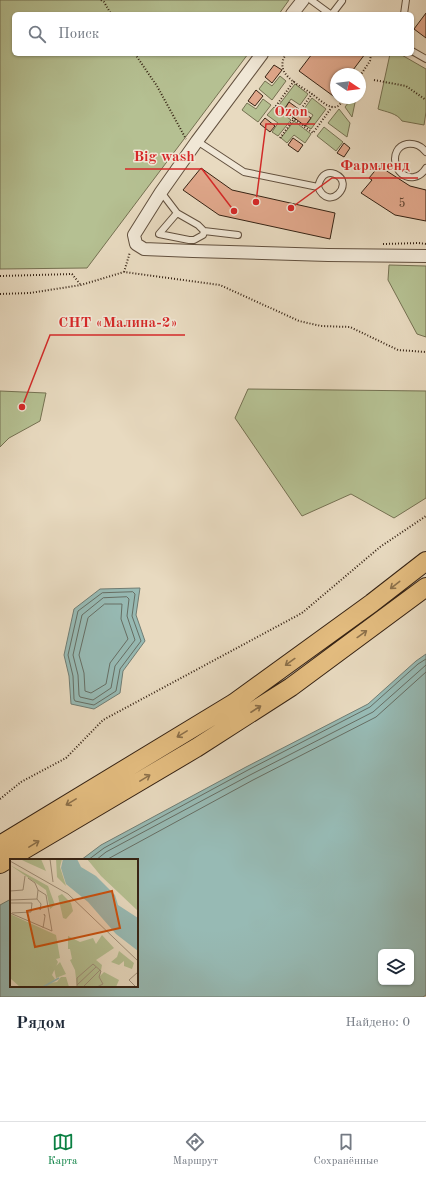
<!DOCTYPE html>
<html lang="ru">
<head>
<meta charset="utf-8">
<style>
	body { margin:0; font-family:"Old Standard TT",serif; background:#f6f6f7; color:#1f2937 }
	.controls { position:absolute; right:12px; bottom:12px; display:grid; overflow:hidden; border-radius:6px; box-shadow:0 1px 3px #0004 }
	.controls button { width:36px; height:36px; display:grid; place-items:center; padding:0; border:0; border-bottom:1px solid #e0e1e3; background:#fff; color:#1f2937; font:20px sans-serif }
	.compass { position:absolute; left:330px; top:68px; width:36px; height:36px; border-radius:50%; background:#fff; box-shadow:0 1px 3px #0004; rotate:103deg }
	.list { margin:0; padding:0; list-style:none }
	h2 { display:flex; justify-content:space-between; align-items:center; height:52px; margin:0; padding:0 16px; font-size:17px }
	h2 small { font-size:13px; font-weight:400; color:#747a83 }
	.icon { flex:none; width:22px; height:22px; fill:none; stroke:currentColor; stroke-width:2; stroke-linecap:round; stroke-linejoin:round }
	.map { position:relative; flex:none; width:426px; height:997px; overflow:hidden }
	.search { position:absolute; background:#fff; box-shadow:0 1px 3px #0004; left:12px; right:12px; top:12px; height:44px; display:flex; align-items:center; gap:10px; box-sizing:border-box; padding:0 14px; border-radius:6px; color:#747a83; font-size:15px }
	.sheet { height:124px; background:#fff }
	nav { display:flex; justify-content:space-around; align-items:center; box-sizing:border-box; height:56px; border-top:1px solid #e0e1e3; background:#fff; font-size:11px; color:#747a83 }
	nav a { display:grid; justify-items:center; gap:2px }
	nav .on { color:#0b8043 }
	.map>svg:first-child { display:block }
	.green { fill:#b5c092; stroke:#757152 }
	.water { fill:#97bab4; stroke:#707d74; fill-rule:evenodd }
	.lines { fill:none; stroke-linecap:round; stroke-linejoin:round }
	.shore { stroke:#666e64; stroke-width:1 }
	.building { fill:#e1a88c; stroke:#352213 }
	.service-casing { stroke:#62503e; stroke-width:8 }
	.minor-casing { stroke:#62503e; stroke-width:14 }
	.primary-casing { stroke:#352213; stroke-width:20 }
	.path { stroke:#352213; stroke-width:2; stroke-dasharray:1 2; stroke-linecap:butt }
	.service { stroke:#f0e7d6; stroke-width:6 }
	.minor { stroke:#f0e7d6; stroke-width:12 }
	.primary { stroke:#e4bd80; stroke-width:18 }
	.oneway { stroke:#8c704a }
	.labels { text-anchor:middle; dominant-baseline:central; stroke-width:3; stroke-linejoin:round; paint-order:stroke }
	.number-label { font-size:12px; fill:#604431 }
	.inset-river { fill:none; stroke:#97bab4; stroke-width:2 }
	.inset-road { fill:none; stroke:#a0907b; stroke-width:1 }
	.view { fill:#cd510d; fill-opacity:0.15; stroke:#cd510d; stroke-width:2 }
	.inset-edge { fill:none; stroke:#352213; stroke-width:2 }
	.leader { fill:none; stroke:#d62828; stroke-width:1.5 }
	.callout-dot { fill:#d62828; stroke:#f0e7d6; stroke-width:1.5 }
	.callout-label { font-size:15px; text-anchor:middle; font-weight:bold; fill:#d62828; stroke:#f0e7d6; stroke-width:3; stroke-linejoin:round; paint-order:stroke }
</style>
</head>
<body>
<div class="map">
<svg width="426" height="997" viewBox="0 0 426 997">
	<rect width="100%" height="100%" fill="#e8dac0"/>
	<filter id="stains"><feTurbulence type="fractalNoise" baseFrequency=".005" numOctaves="4"/><feColorMatrix values="0 0 0 0 .2 0 0 0 0 .09 0 0 0 0 .02 0 0 0 .5 -.17"/></filter>
	<radialGradient id="worn" r=".72"><stop offset=".6" stop-color="#630" stop-opacity="0"/><stop offset="1" stop-color="#630" stop-opacity=".3"/></radialGradient>
	<path class="green" d="M0,0H289L279,14H14V54H248L87,268L0,269Z
		M390,54H400L426,69V112L424,125L402,121C397,113 386,112 378,109Z
		M280,76L286,81L272,100L259,89L265,81L272,86Z
		M295,84L308,94L300,105L291,99L284,109L279,105Z
		M312,98L326,109L311,129L306,126L313,115L304,109Z
		M352,98H356L352,117L345,107Z
		M263,99L271,105L258,122L242,110L247,103L256,109Z
		M274,107L291,120L278,136L272,132L278,123L267,115Z
		M339,109L350,123L347,137L328,123Z
		M294,121L311,134L305,143L294,135L287,143L281,138Z
		M324,127L343,142L336,151L317,136Z
		M389,265L426,266V337L417,334L388,280Z
		M248,389L426,391V498L394,518L351,494L302,516L235,418Z
		M0,391L46,393L40,421L9,438L0,447Z"/>
	<path class="water" d="M140,588L136,615L145,641L123,671L120,693L94,709L71,704L69,676L64,655L74,609L100,589Z
		M426,654V995L423,997H0V905L11,899V986H137V860H81L101,845L246,767L368,704L416,661ZM381,952H411V982H381Z"/>
	<g class="lines">
		<path class="shore" d="M133,592L135,594L132,616L141,641L120,669L116,691L94,705L75,701L74,699L73,676L68,655L78,611L102,593Z
			M127,597L129,599L127,616L135,640L115,666L111,688L93,700L80,697L79,695L78,675L73,655L82,615L103,598Z
			M105,604H122L121,619L128,639L110,663L106,684L91,693L85,691L84,673L79,655L88,618Z
			M88,860L104,848L248,770L370,707L418,664L426,659
			M96,860L106,852L250,775L373,712L426,665
			M106,860L253,780L376,717L426,672"/>
	</g>
	<path class="building" d="M426,13V38L414,29Z
		M312,54H365L350,74H336V98L299,71Z
		M274,65L282,70L272,83L265,77Z
		M256,90L263,96L255,106L248,101Z
		M289,102L311,118L305,126L284,110Z
		M265,118L275,126L270,132L260,124Z
		M293,138L303,145L298,152L288,145Z
		M344,143L350,148L344,157L337,153Z
		M379,166L410,186L426,190V221L395,215L361,193L372,180L369,178Z
		M201,168L232,190L335,213L330,239L219,215L183,190Z"/>
	<g class="lines">
		<g class="service-casing">
			<path id="service" d="M311,0L330,14
				M332,14L342,1
				M404,14L406,0
				M412,51L426,59
				M197,141L244,172L318,187C329,213 356,183 335,174C325,170 320,178 318,187
				M426,152C421,146 416,143 407,144C387,148 394,180 414,177C419,176 423,173 426,168
				M161,192L177,213L198,225L204,231L203,235L194,240H189L159,234L177,213
				M204,231L238,235"/>
		</g>
		<g class="minor-casing">
			<path id="minor" d="M292,14L303,0
				M262,54L197,141L161,192L134,235L136,244L144,249L193,251L328,255L426,256"/>
		</g>
		<g class="primary-casing">
			<path id="primary" d="M0,845L234,703L372,603L426,561
				M0,864L196,748L291,687L426,587"/>
		</g>
		<path class="path" d="M101,0L104,2L111,14
			M135,54L157,86L186,139
			M286,54C273,74 298,84 312,94
			M360,76L370,61L371,54
			M374,80L406,86L426,100
			M294,81L276,106L313,133L332,107
			M280,138L312,94C318,98 330,111 338,106C341,104 343,100 344,98
			M383,244L419,243L426,244
			M124,272L130,252
			M0,276L72,274L80,284
			M0,294L30,293L81,285L124,272L220,285L299,321L321,326L350,327L398,350L426,352
			M0,799L21,782L66,758L103,720L302,613L380,547L426,516"/>
		<use href="#service" class="service"/>
		<use href="#minor" class="minor"/>
		<use href="#primary" class="primary"/>
	</g>
	<defs><path id="oneway-shaft" d="M-6 0H5M1.5-3L5.5 0L1.5 3" fill="none" stroke-width="1.6" stroke-linecap="round" stroke-linejoin="round"/></defs>
	<g class="oneway">
		<use href="#oneway-shaft" transform="translate(395 585) rotate(142)"/>
		<use href="#oneway-shaft" transform="translate(362 634) rotate(-36)"/>
		<use href="#oneway-shaft" transform="translate(290 662) rotate(144)"/>
		<use href="#oneway-shaft" transform="translate(256 709) rotate(-33)"/>
		<use href="#oneway-shaft" transform="translate(182 734) rotate(149)"/>
		<use href="#oneway-shaft" transform="translate(145 778) rotate(-31)"/>
		<use href="#oneway-shaft" transform="translate(71 802) rotate(149)"/>
		<use href="#oneway-shaft" transform="translate(34 844) rotate(-31)"/>
	</g>
	<g class="labels">
		<g class="number-label">
			<text x="402" y="204">5</text>
		</g>
	</g>
	<g transform="translate(10 859)">
		<rect width="128" height="128" fill="#e8dac0"/>
		<path d="M10,0H31L36,12L16,3ZM46,0H52L50,8L56,27L47,18ZM77,0H128V52L91,17ZM0,6L38,27L45,46L40,50L36,31ZM52,35L61,44L63,52L56,60L53,59L48,37ZM0,55L46,76L50,99L46,100L48,103L42,116L45,120L40,124L47,123L51,118H56L59,128H10L0,119ZM92,76L104,89L86,101L92,106L90,117L94,113L109,121L106,128H67L65,111L60,101L62,100L60,90H58V77L70,83L83,79L86,85ZM109,92L124,104L122,110L114,107V102L109,106L101,103L107,98ZM50,103L56,115L46,119L44,109Z" fill="#b5c092"/>
		<path d="M53,0H67L71,8L86,17L105,36L108,46L128,59V92L106,75L78,43L56,25L51,9Z" fill="#97bab4"/>
		<path class="inset-river" d="M33,128L49,119"/>
		<path class="inset-road" d="M40,0L43,23M0,2L58,35L128,102M18,19L25,24L28,31M0,32L13,31L15,17M0,41L27,40M0,44H22L21,53L2,54M0,54L42,72L36,36L28,31L27,40L31,45L30,51L31,49M33,69L35,57L34,55L35,57M67,126L86,108M67,128V119L83,105L91,112L89,118L93,125L87,128M73,128L90,111M126,128L119,121L128,113"/>
		<path class="view" d="M102,32L110,69L25,88L17,52Z"/>
		<rect width="128" height="128" class="inset-edge"/>
	</g>
	<path class="leader" d="M256 202L266 124H315M234 211L202 169H125M291 208L332 178H418M22 407L50 335H185"/>
	<g class="callout-dot">
		<circle cx="256" cy="202" r="4"/>
		<circle cx="234" cy="211" r="4"/>
		<circle cx="291" cy="208" r="4"/>
		<circle cx="22" cy="407" r="4"/>
	</g>
	<g class="callout-label">
		<text x="291" y="116">Ozon</text>
		<text x="164" y="161">Big wash</text>
		<text x="375" y="170">Фармленд</text>
		<text x="118" y="327">СНТ «Малина-2»</text>
	</g>
	<rect width="100%" height="100%" filter="url(#stains)"/>
	<rect width="100%" height="100%" fill="url(#worn)"/>
</svg>
<div class="controls">
<button><svg class="icon" aria-label="layers" viewBox="0 0 24 24"><path d="M12 4l9 5-9 5-9-5zM3 14l9 5 9-5"/></svg></button>
</div>
<svg class="compass" viewBox="-18 -18 36 36"><path d="M0-13l5 13h-10z" fill="#e53935"/><path d="M0 13l5-13h-10z" fill="#747a83"/></svg>
<div class="search"><svg class="icon" aria-label="search" viewBox="0 0 24 24"><circle cx="10" cy="10" r="6"/><path d="M15 15l6 6"/></svg>Поиск</div>
</div>
<section class="sheet">
<h2>Рядом<small>Найдено: 0</small></h2>
<ul class="list">
</ul>
</section>
<nav>
<a class="on"><svg class="icon" aria-label="map" viewBox="0 0 24 24"><path d="M3 6l6-2 6 2 6-2v14l-6 2-6-2-6 2zM9 4v14M15 6v14"/></svg>Карта</a>
<a><svg class="icon" aria-label="directions" viewBox="0 0 24 24"><path d="M12 3l9 9-9 9-9-9zM9 14v-3h6M13 9l2 2-2 2"/></svg>Маршрут</a>
<a><svg class="icon" aria-label="saved" viewBox="0 0 24 24"><path d="M7 4h10v16l-5-4-5 4z"/></svg>Сохранённые</a>
</nav>
</body>
</html>
